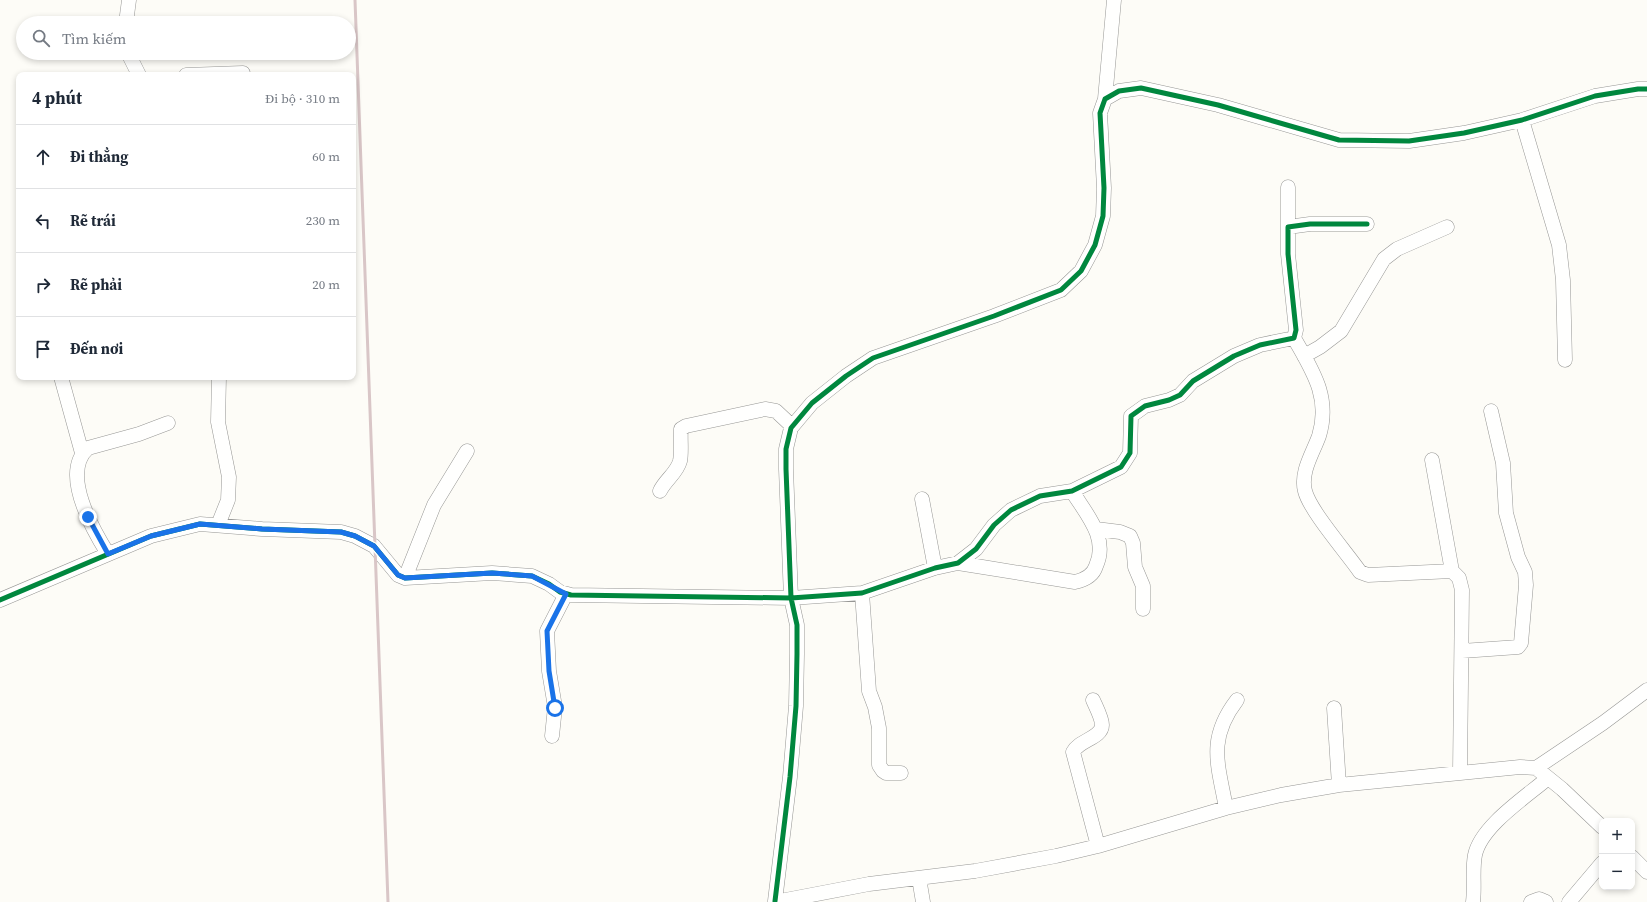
<!DOCTYPE html>
<html lang="vi">
<head>
<meta charset="utf-8">
<style>
	body { margin:0; font-family:"Source Serif 4",serif; background:#f2f2f3; color:#1f2937 }
	.controls { position:absolute; right:12px; bottom:12px; display:grid; overflow:hidden; border-radius:8px; box-shadow:0 2px 6px #0003 }
	.controls button { width:36px; height:36px; display:grid; place-items:center; padding:0; border:0; border-bottom:1px solid #e0e1e3; background:#fff; color:#1f2937; font:20px sans-serif }
	.stop { position:absolute; width:12px; height:12px; margin:-9px; border:3px solid #1a73e8; border-radius:50%; background:#fff }
	.stop.end { background:#1a73e8; border-color:#fff; box-shadow:0 1px 4px #0008 }
	.list { margin:0; padding:0; list-style:none }
	h2 { display:flex; justify-content:space-between; align-items:center; height:52px; margin:0; padding:0 16px; font-size:17px }
	h2 small { font-size:13px; font-weight:400; color:#747a83 }
	.list li { display:grid; grid-template-columns:26px 1fr auto; gap:12px; align-items:center; box-sizing:border-box; height:64px; padding:0 16px; border-top:1px solid #e0e1e3 }
	.list b { display:block; font-size:15px; white-space:nowrap }
	.list em { font-size:13px; font-style:normal; color:#747a83 }
	.icon { flex:none; width:22px; height:22px; fill:none; stroke:currentColor; stroke-width:2; stroke-linecap:round; stroke-linejoin:round }
	.map { position:relative; flex:none; width:1647px; height:902px; overflow:hidden }
	.search { position:absolute; background:#fff; box-shadow:0 2px 6px #0003; left:16px; top:16px; width:340px; height:44px; display:flex; align-items:center; gap:10px; box-sizing:border-box; padding:0 14px; border-radius:22px; color:#747a83; font-size:15px }
	.panel { position:absolute; background:#fff; box-shadow:0 2px 6px #0003; left:16px; top:72px; width:340px; height:308px; border-radius:8px }
	.map>svg:first-child { display:block }
	.lines { fill:none; stroke-linecap:round; stroke-linejoin:round }
	.minor-casing { stroke:#979795; stroke-width:15 }
	.minor { stroke:#fffffe; stroke-width:14 }
	.rail { stroke:#d9c6c7; stroke-width:3 }
	.cycleway-casing { stroke:#fff; stroke-width:8 }
	.cycleway { stroke:#00873e; stroke-width:5 }
	.route { stroke:#1a73e8; stroke-width:5 }
</style>
</head>
<body>
<div class="map">
<svg width="1647" height="902" viewBox="0 0 1647 902">
	<rect width="100%" height="100%" fill="#fdfcf7"/>
	<g class="lines">
		<g class="minor-casing">
			<path id="minor" d="M126,23L129,0
				M128,53L139,75
				M186,75L243,73
				M1105,99L1114,0
				M1522,120L1559,245L1563,280L1565,360
				M1288,227V187
				M1294,338C1312,370 1331,397 1319,436C1313,453 1300,472 1305,491C1310,511 1347,553 1360,572L1368,575L1452,571L1459,578L1462,590L1460,773
				M1304,356L1320,347L1341,331L1384,259L1397,249L1447,227
				M61,377L82,453
				M1432,460L1452,571
				M660,491C665,480 677,473 680,461C682,452 680,439 681,429L686,426L765,409L776,411L792,426
				M922,499L935,568
				M218,525L228,500L229,477L218,422L219,377
				M1096,529L1120,532L1130,536L1133,543L1135,567L1143,586V609
				M108,554C93,530 60,473 88,448L139,434L168,423
				M958,563L1075,582C1084,580 1093,576 1096,566C1109,538 1086,514 1072,491
				M405,578L434,505L467,451
				M862,593L869,691L875,707L879,728V765L883,771L886,773H901
				M0,600L151,536L200,524L262,529L341,532L355,536L374,546L398,575L405,578L492,573L532,576L549,584L560,592L571,595L791,598L862,593L935,568L958,563L976,549L994,525L1011,510L1040,496L1072,491L1121,467L1130,453L1131,416L1145,406L1169,400L1180,395L1193,381L1234,356L1260,345L1294,338L1296,330L1288,254V227L1310,224H1367
				M1462,651L1518,647L1521,643L1526,585L1525,572L1518,557L1506,513L1503,463L1491,411
				M1093,700C1096,707 1102,718 1102,725C1102,738 1079,740 1073,752L1098,846
				M1334,708L1339,785
				M552,736L555,707L549,671L547,631L566,594
				M1536,768L1603,723L1647,690
				M1226,808C1218,764 1207,739 1237,700
				M1632,857L1647,872
				M919,878L923,902
				M775,901L790,777L796,706L797,654V625L791,598L786,469V449L791,428L812,403L846,376L873,358L994,316L1061,290L1081,271L1095,245L1103,216L1104,188L1100,113L1105,99L1119,91L1141,88L1218,105L1339,140L1409,141L1464,133L1522,120L1595,96L1638,89H1647
				M775,902L869,884L975,871L1056,856L1098,846L1226,808L1281,795L1339,785L1460,773L1520,767L1536,768L1562,789L1602,827
				M1473,902C1475,887 1472,870 1475,855C1481,826 1526,797 1548,778
				M1531,902L1539,899L1546,902
				M1569,902L1602,863"/>
		</g>
		<use href="#minor" class="minor"/>
		<path class="rail" d="M355,0L388,902"/>
		<g class="cycleway-casing">
			<path id="cycleway" d="M0,600L151,536L200,524L262,529L341,532L355,536L374,546L398,575L405,578L492,573L532,576L549,584L560,592L571,595L791,598L862,593L935,568L958,563L976,549L994,525L1011,510L1040,496L1072,491L1121,467L1130,453L1131,416L1145,406L1169,400L1180,395L1193,381L1234,356L1260,345L1294,338L1296,330L1288,254V227L1310,224H1367
				M775,901L790,777L796,706L797,654V625L791,598L786,469V449L791,428L812,403L846,376L873,358L994,316L1061,290L1081,271L1095,245L1103,216L1104,188L1100,113L1105,99L1119,91L1141,88L1218,105L1339,140L1409,141L1464,133L1522,120L1595,96L1638,89H1647"/>
		</g>
		<use href="#cycleway" class="cycleway"/>
	</g>
	<g class="lines">
		<path class="route" d="M88,517L108,554L151,536L200,524L262,529L341,532L355,536L374,546L398,575L405,578L492,573L532,576L566,594L547,631L549,671L555,708"/>
	</g>
</svg>
<div class="controls">
<button>+</button>
<button>−</button>
</div>
<div class="stop" style="left:555px;top:708px"></div>
<div class="stop end" style="left:88px;top:517px"></div>
<div class="search"><svg class="icon" aria-label="search" viewBox="0 0 24 24"><circle cx="10" cy="10" r="6"/><path d="M15 15l6 6"/></svg>Tìm kiếm</div>
<section class="panel">
<h2>4 phút<small>Đi bộ · 310 m</small></h2>
<ul class="list">
<li><svg class="icon" aria-label="ahead" viewBox="0 0 24 24"><path d="M12 20V5M6 11l6-6 6 6"/></svg><div><b>Đi thẳng</b></div><em>60 m</em></li>
<li><svg class="icon" aria-label="left" viewBox="0 0 24 24"><path d="M17 20v-9H6M10 6l-5 5 5 5"/></svg><div><b>Rẽ trái</b></div><em>230 m</em></li>
<li><svg class="icon" aria-label="right" viewBox="0 0 24 24"><path d="M7 20v-9h11M14 6l5 5-5 5"/></svg><div><b>Rẽ phải</b></div><em>20 m</em></li>
<li><svg class="icon" aria-label="arrive" viewBox="0 0 24 24"><path d="M6 21V4h12l-3 4 3 4H6"/></svg><div><b>Đến nơi</b></div></li>
</ul>
</section>
</div>
</body>
</html>
